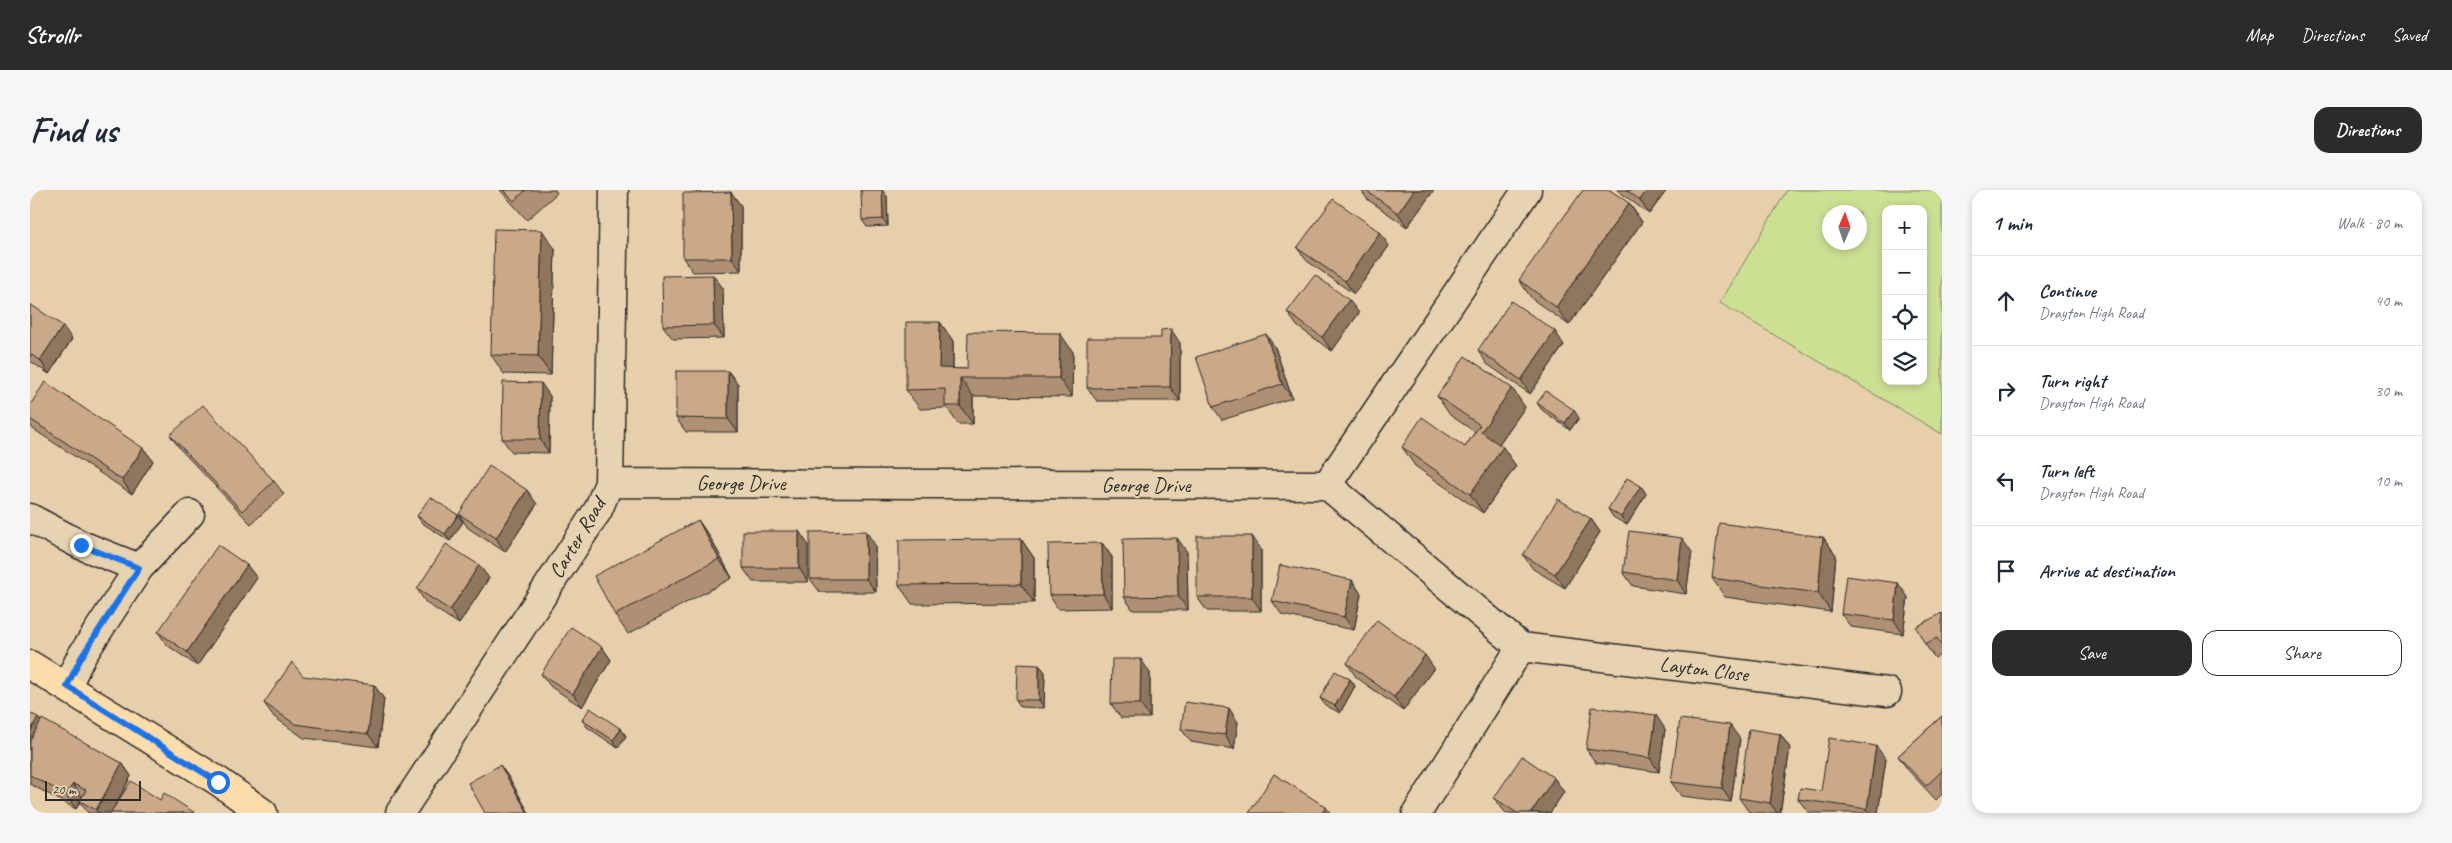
<!DOCTYPE html>
<html lang="en">
<head>
<meta charset="utf-8">
<style>
	body { margin:0; font-family:Caveat,sans-serif; background:#f6f6f7; color:#1f2937 }
	.controls { position:absolute; right:15px; top:15px; display:grid; overflow:hidden; border-radius:10px; box-shadow:0 2px 8px #0003 }
	.controls button { width:45px; height:45px; display:grid; place-items:center; padding:0; border:0; border-bottom:1px solid #e0e1e3; background:#fff; color:#1f2937; font:25px sans-serif }
	.compass { position:absolute; left:1792px; top:15px; width:45px; height:45px; border-radius:50%; background:#fff; box-shadow:0 2px 8px #0003; rotate:2deg }
	.scale { position:absolute; left:15px; bottom:12px; width:96px; box-sizing:border-box; padding-left:5px; border:2px solid #2b2b2b; border-top:0; font-size:14px; line-height:18px; white-space:nowrap; color:#2b2b2b; -webkit-text-stroke:4px #e7d3b1; paint-order:stroke }
	.stop { position:absolute; width:15px; height:15px; margin:-11px; border:4px solid #1a73e8; border-radius:50%; background:#fff }
	.stop.end { background:#1a73e8; border-color:#fff; box-shadow:0 1px 5px #0008 }
	.list { margin:0; padding:0; list-style:none }
	h2 { display:flex; justify-content:space-between; align-items:center; height:65px; margin:0; padding:0 20px; font-size:21px }
	h2 small { font-size:16px; font-weight:400; color:#747a83 }
	.list li { display:grid; grid-template-columns:32px 1fr auto; gap:15px; align-items:center; box-sizing:border-box; height:90px; padding:0 20px; border-top:1px solid #e0e1e3 }
	.list b { display:block; font-size:19px; white-space:nowrap }
	.list p { margin:0; font-size:16px; white-space:nowrap; color:#747a83 }
	.list em { font-size:16px; font-style:normal; color:#747a83 }
	.actions { display:flex; gap:10px; padding:15px 20px }
	.actions a { flex:1; padding:11px 0; border:1px solid #2b2b2b; border-radius:15px; text-align:center; font-size:18px; color:#2b2b2b }
	.actions .main { background:#2b2b2b; color:#fff }
	.icon { flex:none; width:28px; height:28px; fill:none; stroke:currentColor; stroke-width:2; stroke-linecap:round; stroke-linejoin:round }
	.map { position:relative; flex:none; width:1912px; height:623px; overflow:hidden; border-radius:15px }
	header { display:flex; align-items:center; gap:30px; box-sizing:border-box; height:70px; padding:0 25px; background:#2b2b2b; color:#fff }
	header strong { font-size:24px }
	nav { display:flex; gap:28px; margin-inline-start:auto; font-size:18px }
	.intro { display:flex; align-items:center; justify-content:space-between; box-sizing:border-box; height:120px; padding:0 30px }
	h1 { margin:0; font-size:35px }
	.button { padding:12px 22px; border-radius:15px; background:#2b2b2b; color:#fff; font-size:18px; font-weight:700 }
	main { display:flex; gap:30px; padding:0 30px }
	aside { flex:1; background:#fff; border-radius:15px; box-shadow:0 2px 8px #0003 }
	.map>svg:first-child { display:block }
	.green { fill:#cce094; stroke:#7c8660; fill-rule:evenodd }
	.lines { fill:none; stroke-linecap:round; stroke-linejoin:round }
	.minor-casing { stroke:#2b2b2b; stroke-width:31 }
	.major-casing { stroke:#2b2b2b; stroke-width:31 }
	.minor { stroke:#e7d3b1; stroke-width:28 }
	.major { stroke:#fddcac; stroke-width:28 }
	.wall { fill:#af9074; stroke:#2b2b2b }
	.shaded-wall { fill:#8e765e; stroke:#2b2b2b }
	.building { fill:#cba887; stroke:#2b2b2b }
	.route { stroke:#1a73e8; stroke-width:6 }
	.labels { text-anchor:middle; dominant-baseline:central; stroke-width:4; stroke-linejoin:round; paint-order:stroke }
	.street-label { font-size:21px; fill:#2b2b2b; stroke:#e7d3b1 }
</style>
</head>
<body>
<header>
<strong>Strollr</strong>
<nav><a>Map</a><a>Directions</a><a>Saved</a></nav>
</header>
<div class="intro"><h1>Find us</h1><a class="button">Directions</a></div>
<main>
<div class="map">
<svg width="1912" height="623" viewBox="0 0 1912 623">
	<rect width="100%" height="100%" fill="#e7cfac"/>
	<filter id="ink" filterUnits="userSpaceOnUse"><feTurbulence type="fractalNoise" baseFrequency=".02" numOctaves="2"/><feDisplacementMap in="SourceGraphic" scale="10" xChannelSelector="R" yChannelSelector="G"/><feConvolveMatrix kernelMatrix="1 2 1 2 8 2 1 2 1" color-interpolation-filters="sRGB"/></filter>
	<g filter="url(#ink)">
		<path class="green" d="M1757,0H1912V244L1690,113ZM1856,19H1893V191H1856ZM1800,22H1830V52H1800Z"/>
		<g class="lines">
			<g class="minor-casing">
				<path id="minor" d="M579,293L1297,295L1497,0
					M1297,295L1491,457
					M0,328L51,355L109,378
					M37,496L51,467L109,378L160,324
					M370,623L568,320L579,293L584,0
					M1387,623L1491,457L1857,502"/>
			</g>
			<g class="major-casing">
				<path id="major" d="M0,475L188,591L233,623"/>
			</g>
			<use href="#minor" class="minor"/>
			<use href="#major" class="major"/>
		</g>
		<path class="wall" d="M470,0H525L527,3L497,30Z
			M1331,0H1404L1377,37L1337,9Z
			M1587,0H1637L1619,24Z
			M701,2L711,16V81L663,82L653,68Z
			M857,6L858,36L837,37L832,30Z
			M1599,13L1612,32L1539,135L1502,109L1489,90Z
			M1350,42L1359,56L1324,104L1277,71L1267,58Z
			M525,59L521,185L474,184L461,165Z
			M693,98L694,148L643,149L633,136Z
			M0,114L42,149L19,184L0,171Z
			M1257,122L1329,123L1302,161L1267,136Z
			M910,132L923,151V179H937L1043,162L1042,207L943,206V234H928L917,218L890,219L876,200Z
			M1150,153V211H1067L1057,198Z
			M1534,155L1500,204L1457,174L1448,160Z
			M1245,157L1262,208L1192,230L1183,217Z
			M698,181L708,194V242H656L646,228Z
			M520,206L519,263L482,262L472,249Z
			M1407,206L1495,217L1469,254L1486,276L1453,323L1385,276L1372,257H1435L1445,242L1420,225Z
			M1507,213L1549,228L1540,240L1512,220Z
			M0,215L113,258L123,271L102,304L3,239L0,234Z
			M140,245L244,291L254,304L221,334L150,259Z
			M1611,296L1616,304L1597,335L1583,327L1578,319Z
			M507,314L475,362L438,338L429,324Z
			M428,325L433,332L420,351L392,333L387,326Z
			M1561,329L1570,342L1535,398L1503,379L1493,365Z
			M668,330L681,349L702,388L598,444L585,425Z
			M1793,347L1806,365L1801,422L1695,407L1682,388Z
			M1147,348L1157,362L1158,420H1103L1094,407Z
			M991,349L1004,368V413L882,414L869,395Z
			M1072,353L1082,367V418L1028,419L1019,405Z
			M778,354V392H723L713,378Z
			M845,355L846,402H790L780,389Z
			M1231,359V421H1177L1167,407Z
			M1662,362L1656,404L1603,396L1593,382Z
			M227,388L167,476L137,455L128,442Z
			M459,388L429,434L396,413L387,399Z
			M1322,390L1331,404L1324,440L1252,425L1242,411Z
			M1878,407L1873,444L1821,437L1811,424Z
			M1912,423V464L1905,468L1895,454Z
			M572,457L581,470L552,517L521,497L511,484Z
			M1317,473L1404,478L1373,521L1326,487Z
			M1009,475L1015,482L1014,518L991,517L986,510Z
			M1120,483V528H1091L1081,514Z
			M1320,489L1325,496L1310,523L1295,515L1290,508Z
			M344,495L354,509L348,557L274,548L244,527L234,513Z
			M0,523L11,531L92,573L101,586L86,614L130,610L165,623H58L50,612L46,619L0,594Z
			M1912,526V604L1906,610L1878,580L1868,566Z
			M552,530L591,539L596,546L588,558L557,537Z
			M1208,532L1204,559L1161,552L1151,539Z
			M1635,539L1629,582L1566,573L1556,559Z
			M1750,544L1760,558L1750,623H1726L1719,622L1709,608Z
			M1710,549L1701,612L1651,606L1641,592Z
			M1856,569L1848,623H1782L1778,622L1768,609L1791,601Z
			M1524,588L1534,602L1520,623H1476L1474,621L1464,608Z"/>
		<path class="shaded-wall" d="M852,0L857,6L858,36L853,29Z
			M1384,0H1404L1377,37L1368,23Z
			M1617,0H1637L1619,24L1610,10Z
			M701,2L711,16V81L702,68Z
			M1599,13L1612,32L1539,135L1526,117Z
			M512,40L525,59L521,185L508,166Z
			M1350,42L1359,56L1324,104L1315,91Z
			M683,85L693,98L694,148L684,135Z
			M1319,110L1329,123L1302,161L1292,147Z
			M910,132L923,151V197L909,178Z
			M33,136L42,149L19,184L10,170Z
			M1141,139L1150,153V211L1140,197Z
			M1525,141L1534,155L1500,204L1491,190Z
			M1030,143L1043,162L1042,207L1029,188Z
			M1236,144L1245,157L1262,208L1252,194Z
			M698,181L708,194V242L698,229Z
			M930,188L943,206V234L930,216Z
			M511,193L520,206L519,263L510,249Z
			M1482,198L1495,217L1464,261L1451,242Z
			M1544,220L1549,228L1540,240L1535,233Z
			M1473,257L1486,276L1453,323L1440,304Z
			M113,258L123,271L102,304L92,290Z
			M1611,296L1616,304L1597,335L1591,327Z
			M497,300L507,314L475,362L466,348Z
			M428,325L433,332L420,351L415,344Z
			M1561,329L1570,342L1535,398L1525,384Z
			M668,330L681,349L702,388L689,369Z
			M769,341L778,354V392L769,378Z
			M836,341L845,355L846,402L836,389Z
			M1222,346L1231,359V421L1222,407Z
			M1793,347L1806,365L1801,422L1788,403Z
			M1147,348L1157,362L1158,420L1148,406Z
			M1652,348L1662,362L1656,404L1647,390Z
			M991,349L1004,368V413L991,394Z
			M1072,353L1082,367V418L1073,404Z
			M217,375L227,388L167,476L157,462Z
			M449,375L459,388L429,434L420,420Z
			M1322,390L1331,404L1324,440L1314,427Z
			M1868,393L1878,407L1873,444L1864,430Z
			M572,457L581,470L552,517L543,504Z
			M1395,465L1404,478L1373,521L1364,507Z
			M1111,469L1120,483V528L1110,514Z
			M1009,475L1015,482L1014,518L1009,510Z
			M1320,489L1325,496L1310,523L1305,516Z
			M344,495L354,509L348,557L338,544Z
			M1199,518L1208,532L1204,559L1195,545Z
			M1626,525L1635,539L1629,582L1620,568Z
			M8,527L15,538L0,576V542Z
			M1700,535L1710,549L1701,612L1692,598Z
			M591,539L596,546L588,558L583,550Z
			M1750,544L1760,558L1750,623H1747L1740,613Z
			M1846,556L1856,569L1848,623H1840L1837,619Z
			M92,573L101,586L81,623H68L66,620Z
			M470,575L480,589L499,623H498Z
			M1524,588L1534,602L1520,623H1501Z
			M43,594L52,607L46,619L36,605Z
			M1296,617L1300,623H1292Z"/>
		<path class="building" d="M473,0H496L484,11Z
			M831,0H852L853,29L832,30Z
			M1335,0H1384L1368,23Z
			M1553,0H1580L1599,13L1526,117L1489,90Z
			M1596,0H1617L1610,10Z
			M701,2L702,68H653V3Z
			M1303,9L1350,42L1315,91L1267,58Z
			M464,39L512,40L508,166L461,165Z
			M683,85L684,135L633,136L632,86Z
			M1285,85L1319,110L1292,147L1257,122Z
			M1481,111L1525,141L1491,190L1448,160Z
			M0,114L33,136L10,170L0,164Z
			M876,132H910L909,178L937,179L938,142L1030,143L1029,188H930V216H915V199L876,200Z
			M1141,139L1140,197L1057,198V148H1131V140Z
			M1236,144L1252,194L1183,217L1166,167Z
			M1435,166L1482,198L1451,242L1473,257L1440,304L1372,257L1392,227L1435,257L1450,235L1407,206Z
			M646,181H698V229L646,228Z
			M15,192L113,258L92,290L0,229V215Z
			M473,192L511,193L510,249H472Z
			M1516,201L1544,220L1535,233L1507,213Z
			M173,215L244,291L212,321L140,245Z
			M459,276L497,300L466,348L429,324Z
			M1597,288L1611,296L1591,327L1578,319Z
			M400,307L428,325L415,344L387,326Z
			M1528,309L1561,329L1525,384L1493,365Z
			M668,330L689,369L585,425L564,386Z
			M1689,333L1793,347L1788,403L1682,388Z
			M713,341H769V378H713Z
			M836,341V389H780V342Z
			M1599,341L1652,348L1647,390L1593,382Z
			M1167,346H1222V407H1167Z
			M1147,348L1148,406L1094,407L1093,349Z
			M991,349V394L869,395V350Z
			M1072,353L1073,404L1019,405L1018,354Z
			M416,354L449,375L420,420L387,399Z
			M188,355L217,375L157,462L128,442Z
			M1250,375L1322,390L1314,427L1242,411Z
			M1816,386L1868,393L1864,430L1811,424Z
			M1912,423V456L1907,448L1895,454L1886,437Z
			M1347,430L1395,465L1364,507L1317,473Z
			M541,437L572,457L543,504L511,484Z
			M1082,469H1111L1110,514H1081Z
			M262,472L273,486L344,495L338,544L265,534L234,513Z
			M987,474L1009,475V510H986Z
			M1305,481L1320,489L1305,516L1290,508Z
			M1155,512L1199,518L1195,545L1151,539Z
			M1562,517L1626,525L1620,568L1556,559Z
			M560,518L591,539L583,550L552,530Z
			M0,523L8,527L0,542Z
			M1912,526V581L1896,596L1868,566Z
			M12,529L92,573L66,620L50,611L56,600L43,594L36,605L0,585V551Z
			M1650,529L1700,535L1692,598L1641,592Z
			M1719,539L1750,544L1740,613L1709,608Z
			M1799,548L1846,556L1837,619L1768,609L1770,598L1791,601Z
			M1492,566L1524,588L1501,623H1487L1464,608Z
			M470,575L498,623H455L438,593Z
			M1244,584L1296,617L1292,623H1219Z
			M101,591L130,610L134,603L165,623H82L81,622Z"/>
	</g>
	<g class="lines" filter="url(#ink)">
		<path class="route" d="M51,355L109,378L51,468L37,496L188,592"/>
	</g>
	<g class="labels">
		<g class="street-label">
			<text x="711" y="293">George Drive</text>
			<text x="1116" y="295">George Drive</text>
			<text transform="translate(547 348) rotate(-59)">Carter Road</text>
			<text transform="translate(1674 479) rotate(7)">Layton Close</text>
		</g>
	</g>
</svg>
<div class="controls">
<button>+</button>
<button>−</button>
<button><svg class="icon" aria-label="locate" viewBox="0 0 24 24"><circle cx="12" cy="12" r="6"/><path d="M12 2v4M12 18v4M2 12h4M18 12h4"/></svg></button>
<button><svg class="icon" aria-label="layers" viewBox="0 0 24 24"><path d="M12 4l9 5-9 5-9-5zM3 14l9 5 9-5"/></svg></button>
</div>
<svg class="compass" viewBox="-18 -18 36 36"><path d="M0-13l5 13h-10z" fill="#e53935"/><path d="M0 13l5-13h-10z" fill="#747a83"/></svg>
<div class="scale">20 m</div>
<div class="stop" style="left:188px;top:592px"></div>
<div class="stop end" style="left:51px;top:355px"></div>
</div>
<aside>
<h2>1 min<small>Walk · 80 m</small></h2>
<ul class="list">
<li><svg class="icon" aria-label="ahead" viewBox="0 0 24 24"><path d="M12 20V5M6 11l6-6 6 6"/></svg><div><b>Continue</b><p>Drayton High Road</p></div><em>40 m</em></li>
<li><svg class="icon" aria-label="right" viewBox="0 0 24 24"><path d="M7 20v-9h11M14 6l5 5-5 5"/></svg><div><b>Turn right</b><p>Drayton High Road</p></div><em>30 m</em></li>
<li><svg class="icon" aria-label="left" viewBox="0 0 24 24"><path d="M17 20v-9H6M10 6l-5 5 5 5"/></svg><div><b>Turn left</b><p>Drayton High Road</p></div><em>10 m</em></li>
<li><svg class="icon" aria-label="arrive" viewBox="0 0 24 24"><path d="M6 21V4h12l-3 4 3 4H6"/></svg><div><b>Arrive at destination</b></div></li>
</ul>
<div class="actions"><a class="main">Save</a><a>Share</a></div>
</aside>
</main>
</body>
</html>
